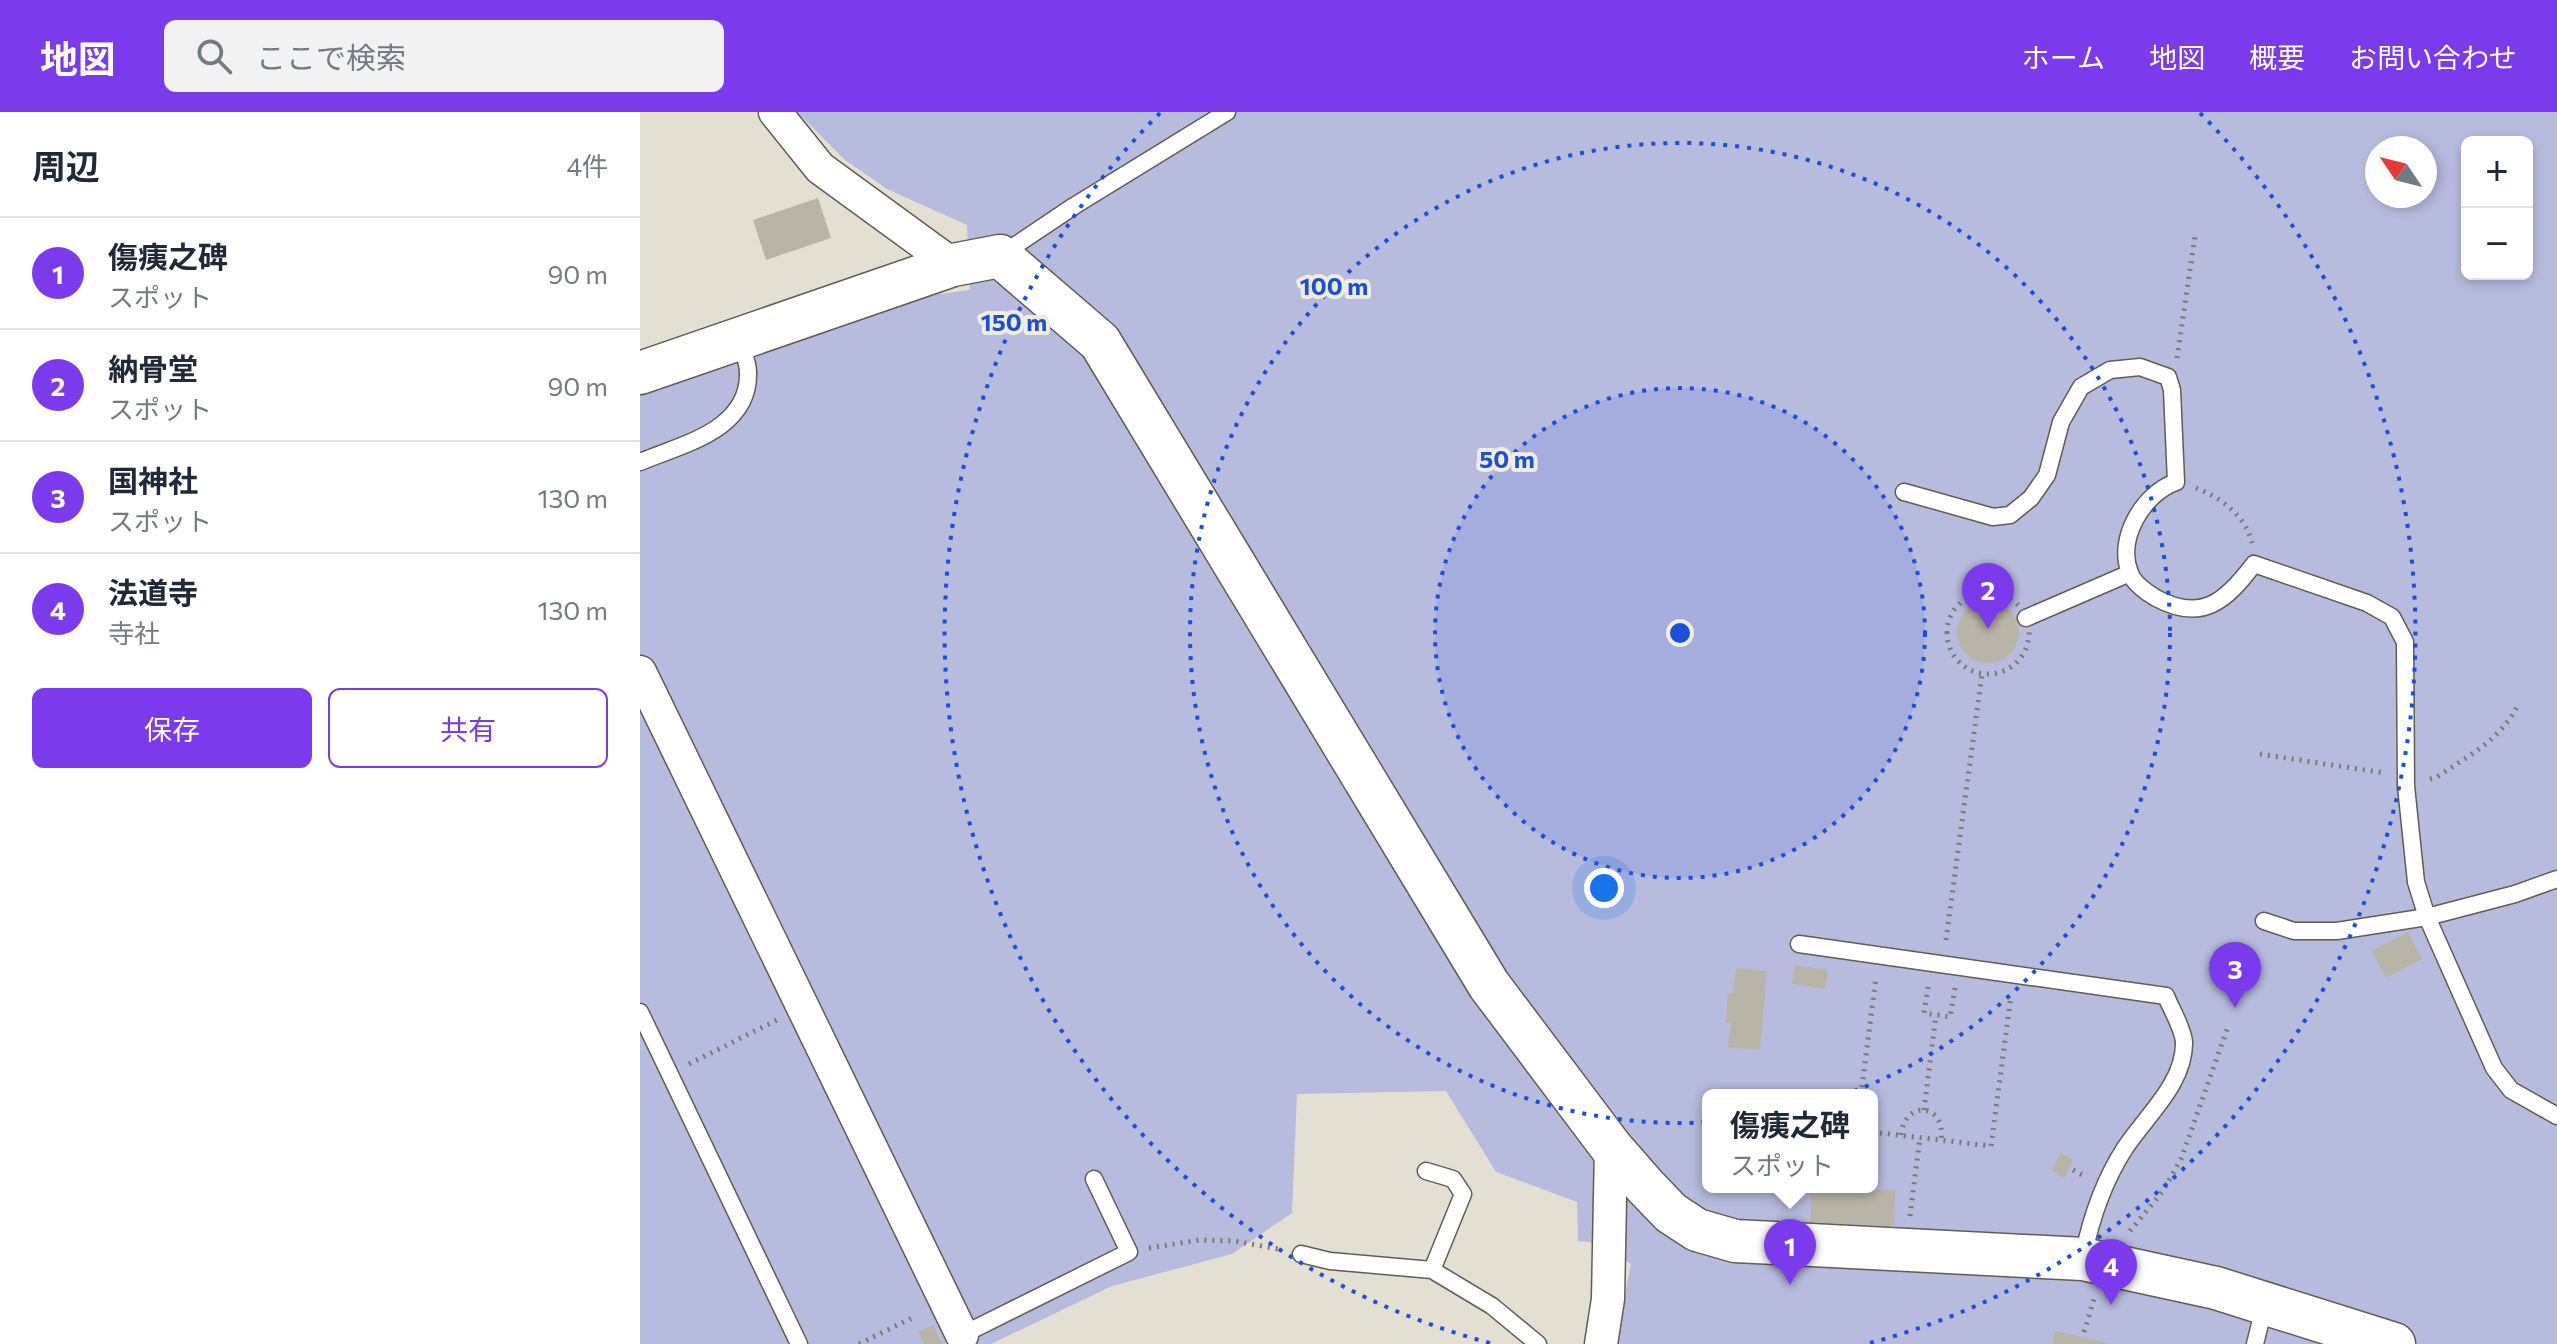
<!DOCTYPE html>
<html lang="ja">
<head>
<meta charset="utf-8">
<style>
	body { margin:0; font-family:Commissioner,"Noto Sans JP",sans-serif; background:#f2f2f3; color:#1f2937 }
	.controls { position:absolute; right:24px; top:24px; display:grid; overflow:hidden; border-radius:12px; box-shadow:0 4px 12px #0003 }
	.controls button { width:72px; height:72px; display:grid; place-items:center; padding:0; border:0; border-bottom:2px solid #e0e1e3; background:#fff; color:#1f2937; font:40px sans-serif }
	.compass { position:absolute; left:1725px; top:24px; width:72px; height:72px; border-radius:50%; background:#fff; box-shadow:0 4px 12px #0003; rotate:305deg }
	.you { position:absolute; left:964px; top:776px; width:28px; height:28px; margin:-20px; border:6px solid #fff; border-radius:50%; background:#1a73e8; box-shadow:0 0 0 12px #1a73e833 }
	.badge { display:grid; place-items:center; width:52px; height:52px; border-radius:50%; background:#7c3aed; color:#fff; font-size:26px; font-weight:700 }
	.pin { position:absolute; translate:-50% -66px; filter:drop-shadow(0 2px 4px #0008) }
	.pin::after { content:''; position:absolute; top:42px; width:28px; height:24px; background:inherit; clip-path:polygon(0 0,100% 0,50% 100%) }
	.popup { position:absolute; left:1062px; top:977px; width:176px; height:104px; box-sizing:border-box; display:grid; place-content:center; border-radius:12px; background:#fff; filter:drop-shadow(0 2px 6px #0005); font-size:26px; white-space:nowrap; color:#747a83 }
	.popup b { font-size:30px; color:#1f2937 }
	.popup::after { content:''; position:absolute; left:50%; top:100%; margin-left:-16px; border:16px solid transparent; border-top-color:#fff }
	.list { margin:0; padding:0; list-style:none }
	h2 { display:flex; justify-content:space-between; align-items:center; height:104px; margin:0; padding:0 32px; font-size:34px }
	h2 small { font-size:26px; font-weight:400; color:#747a83 }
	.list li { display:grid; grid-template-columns:52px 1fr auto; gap:24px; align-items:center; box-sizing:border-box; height:112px; padding:0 32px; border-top:2px solid #e0e1e3 }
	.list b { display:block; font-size:30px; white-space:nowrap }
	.list p { margin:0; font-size:26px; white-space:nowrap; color:#747a83 }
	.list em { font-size:26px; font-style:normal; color:#747a83 }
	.actions { display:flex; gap:16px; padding:24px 32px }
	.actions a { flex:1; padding:18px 0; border:2px solid #7c3aed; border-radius:12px; text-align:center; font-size:28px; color:#7c3aed }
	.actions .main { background:#7c3aed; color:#fff }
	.icon { flex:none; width:44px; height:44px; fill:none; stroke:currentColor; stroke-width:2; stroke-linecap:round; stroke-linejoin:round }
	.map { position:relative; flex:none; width:1917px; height:1232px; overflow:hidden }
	header { display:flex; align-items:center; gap:48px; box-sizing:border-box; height:112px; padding:0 40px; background:#7c3aed; color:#fff }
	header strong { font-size:38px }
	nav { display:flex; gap:44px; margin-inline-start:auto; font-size:28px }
	.search { width:560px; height:72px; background:#f2f2f3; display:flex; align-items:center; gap:20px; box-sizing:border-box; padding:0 28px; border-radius:12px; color:#747a83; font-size:30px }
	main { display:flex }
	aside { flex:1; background:#fff }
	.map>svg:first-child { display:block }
	.green { fill:#b7bbde; fill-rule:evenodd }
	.building { fill:#b9b4a8 }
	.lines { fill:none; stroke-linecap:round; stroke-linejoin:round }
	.service-casing { stroke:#615d52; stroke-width:19 }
	.minor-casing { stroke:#615d52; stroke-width:35 }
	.tertiary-casing { stroke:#615d52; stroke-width:45 }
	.path { stroke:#7c7971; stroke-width:5; stroke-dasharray:2 6; stroke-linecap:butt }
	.service { stroke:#fff; stroke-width:16 }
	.minor { stroke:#fff; stroke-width:32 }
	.tertiary { stroke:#fff; stroke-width:42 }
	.ring { fill:none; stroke:#1d4ed8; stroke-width:4; stroke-dasharray:4 8 }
	.centre { fill:#1d4ed8; stroke:#f1ece0; stroke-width:4 }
	.ring-label { font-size:24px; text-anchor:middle; font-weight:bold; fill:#1d4ed8; stroke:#f1ece0; stroke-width:8; stroke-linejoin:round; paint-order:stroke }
</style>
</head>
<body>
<header>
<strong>地図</strong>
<div class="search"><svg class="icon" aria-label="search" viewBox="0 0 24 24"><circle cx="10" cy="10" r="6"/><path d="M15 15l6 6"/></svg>ここで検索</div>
<nav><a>ホーム</a><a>地図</a><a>概要</a><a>お問い合わせ</a></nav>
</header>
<main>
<aside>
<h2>周辺<small>4件</small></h2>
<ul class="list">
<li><span class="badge">1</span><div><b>傷痍之碑</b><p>スポット</p></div><em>90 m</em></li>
<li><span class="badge">2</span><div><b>納骨堂</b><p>スポット</p></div><em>90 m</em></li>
<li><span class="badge">3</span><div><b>国神社</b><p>スポット</p></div><em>130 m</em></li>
<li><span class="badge">4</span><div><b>法道寺</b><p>寺社</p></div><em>130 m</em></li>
</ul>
<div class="actions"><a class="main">保存</a><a>共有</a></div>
</aside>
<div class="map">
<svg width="1917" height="1232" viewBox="0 0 1917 1232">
	<rect width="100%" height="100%" fill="#e4dfd3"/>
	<path class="green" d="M157,0H1917V1232H975L991,1152L959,1131L938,1129L937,1090L856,1060L806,979L657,982L652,1101L592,1142L472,1174L351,1232H0V281L284,184L330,178L327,113L247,77L205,48ZM1827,30H1887V162H1827ZM1737,36H1785V84H1737ZM1068,983H1232V1075H1068Z"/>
	<path class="building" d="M178,86L191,126L126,148L113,108Z
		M1317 520a31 31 0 1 1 62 0a31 31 0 1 1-62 0Z
		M1768,820L1782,847L1746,866L1732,839Z
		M1155,853L1188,858L1185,877L1152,872Z
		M1096,856L1127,859L1120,938L1088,935L1091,911H1086L1088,882H1093Z
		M1420,1041L1433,1047L1425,1066L1412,1059Z
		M1172,1075L1255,1078L1254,1114L1170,1110Z
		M293,1213L302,1232H284L278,1220Z
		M1415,1219L1468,1231V1232H1412Z"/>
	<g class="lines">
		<g class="service-casing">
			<path id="service" d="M361,143L434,94L587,0
				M0,350C43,332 110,318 108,260C108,250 103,239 100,229
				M1264,380L1353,405L1370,403L1391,386L1407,363L1421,310L1441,275L1470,258L1500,255L1528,265L1532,278L1536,370C1504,381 1476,426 1490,461C1494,472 1506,480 1516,486C1562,511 1586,489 1614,452L1727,491L1752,505L1765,530L1766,674L1776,770L1787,805L1854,956L1871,978L1917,1004
				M1386,506L1490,461
				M1624,809L1654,819H1697L1787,805L1875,782L1917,767
				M1159,832L1526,884C1531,897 1543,916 1544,930C1545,971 1506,1004 1485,1036C1463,1070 1451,1106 1443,1145
				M0,900L159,1232
				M786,1059L813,1067L823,1082L792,1158
				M661,1142L690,1149L792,1158L852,1194L898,1232
				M324,1227L322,1223L489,1140L454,1067
				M1615,1232L1625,1192"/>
		</g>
		<g class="minor-casing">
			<path id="minor" d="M135,0L180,56L313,153
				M0,560L322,1223
				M961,1232L968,1187L971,1035"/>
		</g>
		<g class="tertiary-casing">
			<path id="tertiary" d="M0,261L313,153L360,144L460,230L849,873L971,1035L1006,1075L1031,1101L1057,1118L1095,1129L1443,1147L1576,1176L1754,1232"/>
		</g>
		<path class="path" d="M1537,246L1555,124
			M1556,376C1580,385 1606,404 1612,431
			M1307 521a41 41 0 1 1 82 0a41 41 0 1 1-82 0Z
			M1620,642L1745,661
			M1790,667L1797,665C1831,642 1861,628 1879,591
			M1306,828L1342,562
			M1288,875L1284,901L1310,905L1315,876
			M49,952L137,908
			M1221,983L1236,865
			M1284,998L1296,903
			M1232,1020L1351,1034L1371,884
			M1261,1023C1265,987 1306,991 1301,1028
			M1433,1058L1446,1065
			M1270,1104L1280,1026
			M1490,1119L1523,1079L1541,1047L1589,912
			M509,1136L559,1128L595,1129L638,1137
			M1444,1220L1454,1187
			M219,1232L276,1204"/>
		<use href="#service" class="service"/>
		<use href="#minor" class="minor"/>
		<use href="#tertiary" class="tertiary"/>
	</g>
	<circle cx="1040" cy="521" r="245" fill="#1d4ed8" fill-opacity=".12"/>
	<g class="ring">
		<circle cx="1040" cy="521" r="245"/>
		<circle cx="1040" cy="521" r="490"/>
		<path d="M850 1231A735 735 0 0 1 520 1M1560 1A735 735 0 0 1 1230 1231"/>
	</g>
	<circle cx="1040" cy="521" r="12" class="centre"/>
	<g class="ring-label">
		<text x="694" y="183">100 m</text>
		<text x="374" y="219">150 m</text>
		<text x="867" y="356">50 m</text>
	</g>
</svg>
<div class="controls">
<button>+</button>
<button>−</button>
</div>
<svg class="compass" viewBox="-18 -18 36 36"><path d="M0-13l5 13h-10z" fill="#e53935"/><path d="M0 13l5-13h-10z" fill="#747a83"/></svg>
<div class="you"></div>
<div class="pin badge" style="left:1150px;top:1173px">1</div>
<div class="popup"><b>傷痍之碑</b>スポット</div>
<div class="pin badge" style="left:1348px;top:517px">2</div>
<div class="pin badge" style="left:1595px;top:896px">3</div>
<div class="pin badge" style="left:1471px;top:1193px">4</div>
</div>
</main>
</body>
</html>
